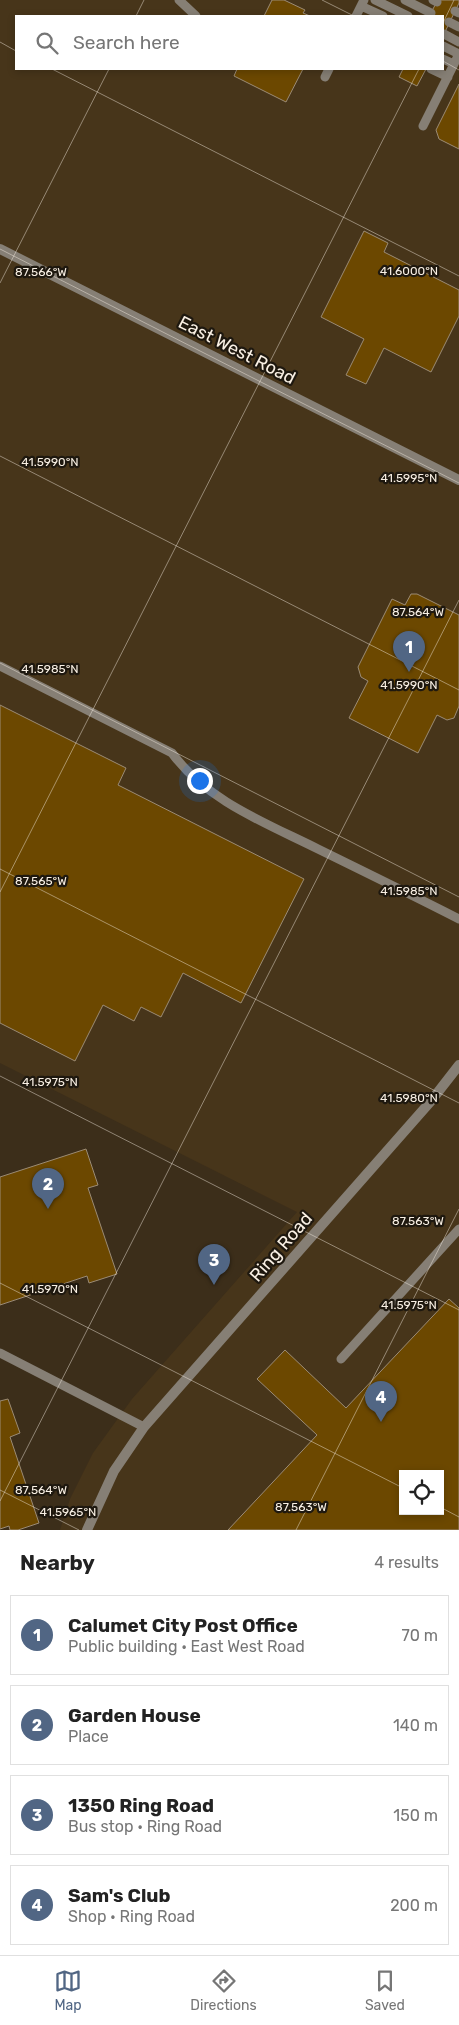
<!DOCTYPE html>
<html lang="en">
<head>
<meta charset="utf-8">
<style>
	body { margin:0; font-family:Rubik,sans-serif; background:#f2f2f2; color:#222 }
	.controls { position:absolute; right:15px; bottom:15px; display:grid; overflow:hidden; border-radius:0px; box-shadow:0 2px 8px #0003 }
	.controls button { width:45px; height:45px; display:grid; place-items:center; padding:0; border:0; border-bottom:1px solid #e0e0e0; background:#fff; color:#222; font:25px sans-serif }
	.you { position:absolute; left:199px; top:780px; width:18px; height:18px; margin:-12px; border:4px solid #fff; border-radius:50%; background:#1a73e8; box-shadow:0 0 0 8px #1a73e833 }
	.badge { display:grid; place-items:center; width:32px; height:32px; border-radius:50%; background:#516684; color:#fff; font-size:16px; font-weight:700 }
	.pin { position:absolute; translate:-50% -41px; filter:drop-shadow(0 1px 2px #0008) }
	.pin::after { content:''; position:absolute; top:26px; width:18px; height:15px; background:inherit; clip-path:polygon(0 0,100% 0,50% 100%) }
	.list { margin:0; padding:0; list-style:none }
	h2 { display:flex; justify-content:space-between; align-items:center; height:65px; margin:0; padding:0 20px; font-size:21px }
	h2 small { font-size:16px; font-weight:400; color:#767676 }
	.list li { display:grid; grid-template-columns:32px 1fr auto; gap:15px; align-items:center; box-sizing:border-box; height:80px; margin:0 10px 10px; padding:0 10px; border:1px solid #e0e0e0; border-radius:0px }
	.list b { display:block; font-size:19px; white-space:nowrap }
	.list p { margin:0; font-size:16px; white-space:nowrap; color:#767676 }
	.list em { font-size:16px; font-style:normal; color:#767676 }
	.icon { flex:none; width:28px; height:28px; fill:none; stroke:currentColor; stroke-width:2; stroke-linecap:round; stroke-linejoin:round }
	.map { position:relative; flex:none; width:459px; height:1530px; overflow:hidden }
	.search { position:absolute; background:#fff; box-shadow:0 2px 8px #0003; left:15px; right:15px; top:15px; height:55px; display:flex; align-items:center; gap:12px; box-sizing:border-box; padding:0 18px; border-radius:0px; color:#767676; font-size:19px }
	.sheet { height:425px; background:#fff }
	nav { display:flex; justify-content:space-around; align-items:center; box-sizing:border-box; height:70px; border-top:1px solid #e0e0e0; background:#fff; font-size:14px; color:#767676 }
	nav a { display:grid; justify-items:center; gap:2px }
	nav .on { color:#516684 }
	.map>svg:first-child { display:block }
	.built { fill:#47351a; fill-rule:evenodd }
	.building { fill:#6c4800; stroke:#9b8b75; fill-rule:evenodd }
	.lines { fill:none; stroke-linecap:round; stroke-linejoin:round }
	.lane { stroke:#867f75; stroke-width:9 }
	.street { stroke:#867f75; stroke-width:10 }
	.ticks { fill:none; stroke:#f9f0e4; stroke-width:1; stroke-opacity:0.45 }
	.labels { text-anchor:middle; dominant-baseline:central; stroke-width:4.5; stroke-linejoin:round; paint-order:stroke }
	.street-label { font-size:18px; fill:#f9f0e4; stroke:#1e180f }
	.ticks-label { font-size:12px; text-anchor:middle; fill:#f9f0e4; stroke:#1e180f; stroke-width:4.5; stroke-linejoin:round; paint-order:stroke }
</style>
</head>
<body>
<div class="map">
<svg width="459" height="1530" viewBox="0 0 459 1530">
	<rect width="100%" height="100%" fill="#3c2e1a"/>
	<path class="built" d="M0,0H459V1530H60L70,1499L93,1453L132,1399L297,1212L0,1063ZM16,16H443V69H16ZM403,1474H440V1511H403Z"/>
	<path class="building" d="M272,0H284L305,10L303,13L310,16H264Z
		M438,0H459V3L443,36V16H429Z
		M237,69H303L286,102L234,76Z
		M403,69H426L417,86L399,77Z
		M459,84V149L439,139L436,130Z
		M364,231L388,243L384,252L459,290V316L431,372L384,348L366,384L346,375L364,339L321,317Z
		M411,594H417L459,615V706L454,718L447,720L437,715L418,753L349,718L368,681L361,677L358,667L392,599L405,605Z
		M0,705L126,768L118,785L304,879L241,1003L183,973L161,1017L141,1007L134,1021L103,1005L75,1061L0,1023Z
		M86,1149L98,1185L88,1188L117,1274L89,1283L87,1276L0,1305V1177Z
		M449,1299L459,1308V1530H228L317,1435L257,1379L285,1350L346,1408ZM403,1474H440V1511H403Z
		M8,1399L20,1433L10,1437L39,1523L18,1530H10L9,1526L0,1529V1401Z"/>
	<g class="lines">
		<path class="lane" d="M179,0L196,16
			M375,0L408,16
			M405,0L431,13
			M433,0L437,2
			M361,6L383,16
			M455,11L459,13
			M356,16L364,0
			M449,22L459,27
			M444,34L459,42
			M443,46L459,54
			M443,59L454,64
			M431,69L448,77
			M325,77L329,69
			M423,126L459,54
			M0,666L172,753C207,801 266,823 318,849C365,872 412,895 459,919
			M0,1353L144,1427
			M341,1359L459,1229"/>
		<path class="street" d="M0,249L459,480
			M87,1530L114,1471L144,1427L431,1101L459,1065"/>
	</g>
	<path class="ticks" d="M322,0L354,16M136,16L144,0M443,23L454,0M0,42L16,51M443,61L459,70M52,69L459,276M0,249L459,483M0,283L109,69M0,456L459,690M0,663L459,897M0,869L459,1103M0,892L419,69M0,1076L459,1310M0,1283L403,1488M0,1490L79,1530M0,1501L459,600M440,1507L459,1517M296,1530L459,1209"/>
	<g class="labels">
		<g class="street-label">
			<text transform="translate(237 350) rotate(27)">East West Road</text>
			<text transform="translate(281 1247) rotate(-49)">Ring Road</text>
		</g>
	</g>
	<g class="ticks-label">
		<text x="409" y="275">41.6000°N</text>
		<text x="41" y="276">87.566°W</text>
		<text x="50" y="466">41.5990°N</text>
		<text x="409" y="482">41.5995°N</text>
		<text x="418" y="616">87.564°W</text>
		<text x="50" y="673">41.5985°N</text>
		<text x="409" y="689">41.5990°N</text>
		<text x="41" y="885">87.565°W</text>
		<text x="409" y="895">41.5985°N</text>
		<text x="50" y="1086">41.5975°N</text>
		<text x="409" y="1102">41.5980°N</text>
		<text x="418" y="1225">87.563°W</text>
		<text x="50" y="1293">41.5970°N</text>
		<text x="409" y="1309">41.5975°N</text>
		<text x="41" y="1494">87.564°W</text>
		<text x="301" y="1511">87.563°W</text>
		<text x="68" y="1516">41.5965°N</text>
	</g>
</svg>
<div class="controls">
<button><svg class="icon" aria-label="locate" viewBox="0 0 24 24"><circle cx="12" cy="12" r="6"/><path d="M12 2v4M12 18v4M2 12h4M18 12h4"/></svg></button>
</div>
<div class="you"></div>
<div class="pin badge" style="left:409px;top:672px">1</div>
<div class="pin badge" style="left:48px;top:1209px">2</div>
<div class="pin badge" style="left:214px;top:1285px">3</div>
<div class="pin badge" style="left:381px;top:1422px">4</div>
<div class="search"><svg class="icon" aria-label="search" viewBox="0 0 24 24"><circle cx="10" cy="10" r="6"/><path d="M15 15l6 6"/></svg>Search here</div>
</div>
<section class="sheet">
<h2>Nearby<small>4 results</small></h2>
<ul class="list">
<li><span class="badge">1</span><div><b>Calumet City Post Office</b><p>Public building · East West Road</p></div><em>70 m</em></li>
<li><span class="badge">2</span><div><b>Garden House</b><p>Place</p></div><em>140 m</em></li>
<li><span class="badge">3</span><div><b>1350 Ring Road</b><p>Bus stop · Ring Road</p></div><em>150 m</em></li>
<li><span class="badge">4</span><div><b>Sam's Club</b><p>Shop · Ring Road</p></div><em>200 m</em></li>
</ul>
</section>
<nav>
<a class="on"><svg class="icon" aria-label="map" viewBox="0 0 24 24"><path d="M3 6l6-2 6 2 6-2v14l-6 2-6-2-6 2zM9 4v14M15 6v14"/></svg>Map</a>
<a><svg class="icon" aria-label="directions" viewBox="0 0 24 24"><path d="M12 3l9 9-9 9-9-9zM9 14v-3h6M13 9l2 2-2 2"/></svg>Directions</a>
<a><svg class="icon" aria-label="saved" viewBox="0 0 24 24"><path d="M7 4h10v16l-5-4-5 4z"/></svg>Saved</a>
</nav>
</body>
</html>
